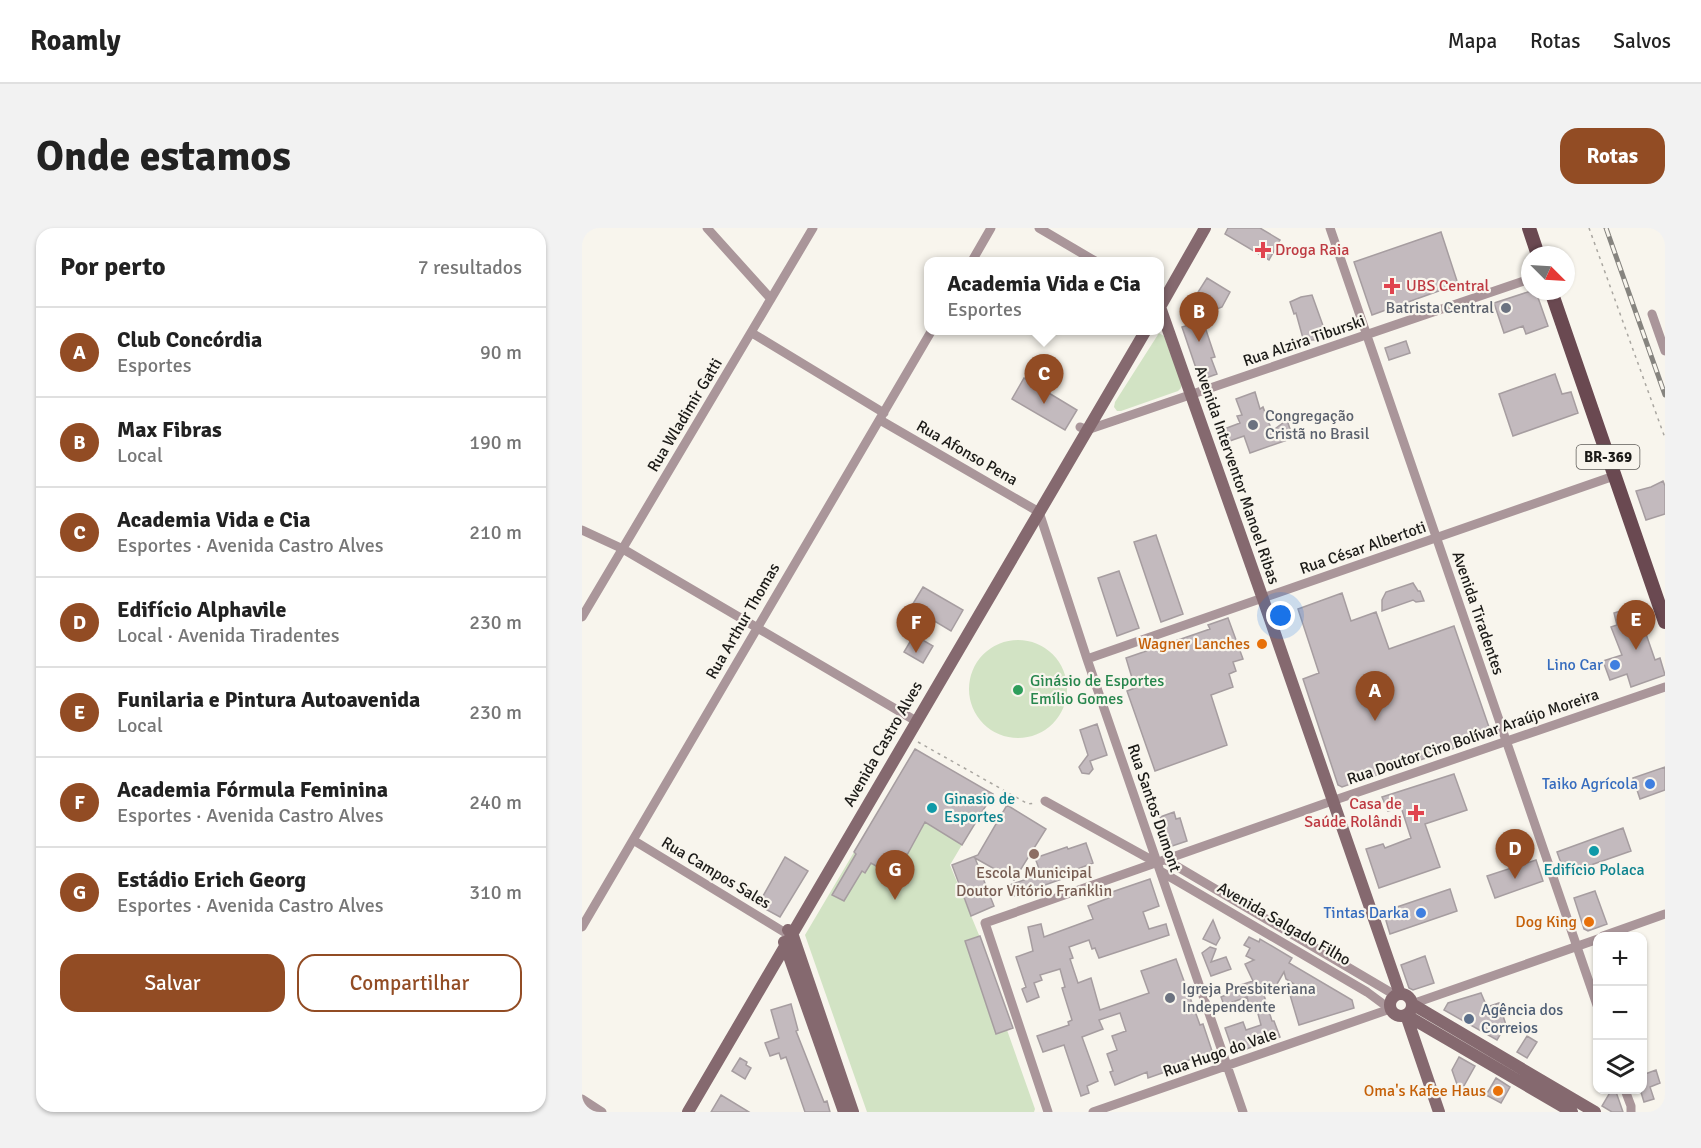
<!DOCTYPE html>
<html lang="pt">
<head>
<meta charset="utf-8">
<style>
	body { margin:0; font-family:Signika,sans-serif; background:#f2f2f2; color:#222 }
	.controls { position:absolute; right:18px; bottom:18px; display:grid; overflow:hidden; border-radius:12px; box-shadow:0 2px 4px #0004 }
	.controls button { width:54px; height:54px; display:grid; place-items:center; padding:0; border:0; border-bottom:2px solid #e0e0e0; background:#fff; color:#222; font:30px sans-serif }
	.compass { position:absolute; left:939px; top:18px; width:54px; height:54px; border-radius:50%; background:#fff; box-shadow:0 2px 4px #0004; rotate:114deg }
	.you { position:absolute; left:699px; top:388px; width:21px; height:21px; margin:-15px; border:4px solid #fff; border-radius:50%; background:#1a73e8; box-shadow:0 0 0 9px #1a73e833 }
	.badge { display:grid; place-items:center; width:39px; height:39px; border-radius:50%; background:#924c24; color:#fff; font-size:20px; font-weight:700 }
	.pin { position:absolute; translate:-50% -50px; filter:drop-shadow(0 2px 3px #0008) }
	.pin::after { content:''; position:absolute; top:32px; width:21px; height:18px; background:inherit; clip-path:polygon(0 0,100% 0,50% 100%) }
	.popup { position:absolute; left:342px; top:29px; width:240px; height:78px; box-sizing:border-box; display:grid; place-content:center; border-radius:12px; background:#fff; filter:drop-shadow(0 2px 4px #0005); font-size:20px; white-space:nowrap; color:#767676 }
	.popup b { font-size:22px; color:#222 }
	.popup::after { content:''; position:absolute; left:50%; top:100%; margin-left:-12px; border:12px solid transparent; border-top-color:#fff }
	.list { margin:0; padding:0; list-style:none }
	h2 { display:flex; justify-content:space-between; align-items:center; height:78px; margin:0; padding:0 24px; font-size:26px }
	h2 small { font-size:20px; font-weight:400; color:#767676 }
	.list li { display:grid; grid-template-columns:39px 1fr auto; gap:18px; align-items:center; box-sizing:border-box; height:90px; padding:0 24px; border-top:2px solid #e0e0e0 }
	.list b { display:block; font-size:22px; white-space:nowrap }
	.list p { margin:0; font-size:20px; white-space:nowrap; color:#767676 }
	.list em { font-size:20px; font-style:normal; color:#767676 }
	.actions { display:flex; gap:12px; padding:18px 24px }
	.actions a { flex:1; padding:14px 0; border:2px solid #924c24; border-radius:18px; text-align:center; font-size:21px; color:#924c24 }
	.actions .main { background:#924c24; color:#fff }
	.icon { flex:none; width:33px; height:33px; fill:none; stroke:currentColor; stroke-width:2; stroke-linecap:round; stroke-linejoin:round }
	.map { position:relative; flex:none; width:1083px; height:884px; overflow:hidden; border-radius:18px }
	header { display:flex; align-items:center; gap:36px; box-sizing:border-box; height:84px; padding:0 30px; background:#fff; border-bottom:2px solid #e0e0e0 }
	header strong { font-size:28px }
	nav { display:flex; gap:33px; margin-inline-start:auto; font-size:21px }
	.intro { display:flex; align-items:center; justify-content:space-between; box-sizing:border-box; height:144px; padding:0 36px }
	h1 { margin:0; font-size:42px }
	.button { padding:15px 27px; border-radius:18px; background:#924c24; color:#fff; font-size:21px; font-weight:700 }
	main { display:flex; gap:36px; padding:0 36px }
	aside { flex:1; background:#fff; border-radius:18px; box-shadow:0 2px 4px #0004 }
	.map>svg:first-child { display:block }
	.green { fill:#d2e3c4 }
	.building { fill:#c3babe; stroke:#a69da0; stroke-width:1.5 }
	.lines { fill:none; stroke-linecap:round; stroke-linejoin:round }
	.path { stroke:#aaa7a1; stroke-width:1.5; stroke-dasharray:3 4.5; stroke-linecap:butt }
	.street { stroke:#aa969a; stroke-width:9 }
	.secondary { stroke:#85696f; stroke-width:12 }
	.primary { stroke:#6a4951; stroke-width:14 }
	.rail-casing { stroke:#86847f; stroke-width:5 }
	.rail { stroke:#f8f5ed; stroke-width:3; stroke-dasharray:9; stroke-linecap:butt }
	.health-dot { fill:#e0444e; stroke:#f8f5ed; stroke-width:2 }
	.worship-dot { fill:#6b7280; stroke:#f8f5ed; stroke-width:2 }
	.food-dot { fill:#e8710a; stroke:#f8f5ed; stroke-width:2 }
	.shop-dot { fill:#3f7fe0; stroke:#f8f5ed; stroke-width:2 }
	.leisure-dot { fill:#2e9e5b; stroke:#f8f5ed; stroke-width:2 }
	.culture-dot { fill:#0f9aa8; stroke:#f8f5ed; stroke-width:2 }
	.education-dot { fill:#8d6e63; stroke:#f8f5ed; stroke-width:2 }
	.service-dot { fill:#5c6f8a; stroke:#f8f5ed; stroke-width:2 }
	.labels { text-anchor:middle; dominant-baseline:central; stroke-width:4.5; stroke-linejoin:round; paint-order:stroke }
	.shield { fill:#f8f5ed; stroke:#5e5c58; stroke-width:1.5 }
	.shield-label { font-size:15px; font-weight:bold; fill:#1c1b18 }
	.health-label { font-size:16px; fill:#be3a42; stroke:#f8f5ed; text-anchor:start }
	.worship-label { font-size:16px; fill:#5b616d; stroke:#f8f5ed; text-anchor:start }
	.street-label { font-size:16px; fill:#1c1b18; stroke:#f8f5ed }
	.food-label { font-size:16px; fill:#c56008; stroke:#f8f5ed; text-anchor:end }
	.shop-label { font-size:16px; fill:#366cbe; stroke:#f8f5ed; text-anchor:end }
	.leisure-label { font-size:16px; fill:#27864d; stroke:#f8f5ed; text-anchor:start }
	.culture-label { font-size:16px; fill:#0d838f; stroke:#f8f5ed; text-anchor:start }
	.education-label { font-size:16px; fill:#785e54; stroke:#f8f5ed }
	.service-label { font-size:16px; fill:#4e5e75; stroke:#f8f5ed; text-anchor:start }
</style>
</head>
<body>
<header>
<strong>Roamly</strong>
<nav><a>Mapa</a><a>Rotas</a><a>Salvos</a></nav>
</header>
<div class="intro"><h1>Onde estamos</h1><a class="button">Rotas</a></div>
<main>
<aside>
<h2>Por perto<small>7 resultados</small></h2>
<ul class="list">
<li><span class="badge">A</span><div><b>Club Concórdia</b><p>Esportes</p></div><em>90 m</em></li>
<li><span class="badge">B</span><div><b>Max Fibras</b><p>Local</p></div><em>190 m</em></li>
<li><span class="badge">C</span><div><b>Academia Vida e Cia</b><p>Esportes · Avenida Castro Alves</p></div><em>210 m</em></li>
<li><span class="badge">D</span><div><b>Edifício Alphavile</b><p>Local · Avenida Tiradentes</p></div><em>230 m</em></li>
<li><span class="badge">E</span><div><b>Funilaria e Pintura Autoavenida</b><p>Local</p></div><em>230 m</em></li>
<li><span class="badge">F</span><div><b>Academia Fórmula Feminina</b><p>Esportes · Avenida Castro Alves</p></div><em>240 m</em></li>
<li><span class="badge">G</span><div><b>Estádio Erich Georg</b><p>Esportes · Avenida Castro Alves</p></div><em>310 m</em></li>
</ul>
<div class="actions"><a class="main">Salvar</a><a>Compartilhar</a></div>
</aside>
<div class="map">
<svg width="1083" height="884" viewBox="0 0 1083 884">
	<rect width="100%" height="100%" fill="#f8f5ed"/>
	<path class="green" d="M577,105L582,108L600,156L599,160L596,163L539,183H535L532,179L533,174Z
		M387 461a49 49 0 1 1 98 0a49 49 0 1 1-98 0Z
		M333,521L410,566L368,637L397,707L425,802L453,881L452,884H285L223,707Z"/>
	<path class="building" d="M646,0H678L698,12L687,32L643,6Z
		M859,4L876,56L790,87L772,34Z
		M625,50L648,64L640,79L618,88L606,80Z
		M949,63L954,64L966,98L944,106L941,98L922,105L912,75Z
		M730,67L744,106L734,112H727L722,114L714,85L712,86L708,74L719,69Z
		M621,93L633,129L629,130L635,146L618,152L600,99Z
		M824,113L828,125L807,132L803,120Z
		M973,146L980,166L989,164L996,185L931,208L917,166Z
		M442,150L495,182L483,202L430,171Z
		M673,164L678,181L681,179L690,203L705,192L711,210L668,225L662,208L642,215L637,203L658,195L655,188L660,187L654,171Z
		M1081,253L1083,258V286L1064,292L1054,263L1069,259Z
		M574,307L601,386L579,394L552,314Z
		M537,343L557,400L535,408L516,350Z
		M831,355L836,363H838L842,373L834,374L831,372L800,383V372L804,364Z
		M341,359L381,382L369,403L329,379Z
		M760,365L769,393L794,384L807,421L872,398L909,505L908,508L760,559L756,557L721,451L737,445L716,381Z
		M1058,377L1063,388L1066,402L1063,403L1073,432L1078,430L1083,447L1049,459L1045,446L1028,452L1021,433L1040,427L1029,399L1035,397L1032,385Z
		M646,390L661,431L651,434L654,443L647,446L651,459L629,467L645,517L573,543L545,463L553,460L544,430L628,401L626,397Z
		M332,407L351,418L341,435L322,424Z
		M515,496L525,527L508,533L511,541L507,546L500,545L497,539L506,527L498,502Z
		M333,521L411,566L380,617L343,594L313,649L289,635L283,645L280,643L262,673L250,667L274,626L272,624Z
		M1083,539V562L1058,571L1051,550Z
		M872,546L885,582L843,596L858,639L797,660L784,621L801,616L803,620L829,610L819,579L806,583L800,569Z
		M425,577L464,601L432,652L393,630L412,678L389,688L370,637L396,627Z
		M592,584L594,591L598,590L605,613L584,620L576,597L581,596L578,589Z
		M1041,600L1049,623L983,646L975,624Z
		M504,615L511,635L493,642L494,646L429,669L425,658L459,646L453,630L485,619L486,621Z
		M203,629L226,643L198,689L176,677Z
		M954,632L961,653L913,670L905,648Z
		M568,651L577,678L561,684L567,701L584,696L587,707L517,730L513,720L510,721L507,712L487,719L491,730L488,731L496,755L509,750L518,782L567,765L559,743L594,731L618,797L621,796L632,829L615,834L613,830L582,840L583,844L566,850L565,844L533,857L528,844L531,843L525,826L535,822L530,808L544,803L538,785L517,792L521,801L500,809L516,853L505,858L507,865L499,868L482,817L461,824L455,808L487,797L486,794L490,792L480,760L483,759L478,741L458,747L460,752L452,755L457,769L445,774L440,761L444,759L434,729L451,723L446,699L459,696L462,709L511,691L506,678L529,669L527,665Z
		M868,661L875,683L808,706L802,686L816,681L815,679Z
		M1013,663L1025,696L1006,703L1002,701L992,670Z
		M631,692L638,710L634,717L621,711Z
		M398,708L431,800L414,806L383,713Z
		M667,709L677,714L678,711L710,730L707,735L770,772L772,780L717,797L708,767L723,763L704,751L702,744L692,761L681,764L690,793H692L698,809L656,824L650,820L643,800L661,794L664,802L679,797L675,782L669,784L665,769L642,777L639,769L644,767L643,762L671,753L663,736L672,732L664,728L668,720L662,717Z
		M628,719L634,721L629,734L644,729L649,741L629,748L620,725Z
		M843,728L852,755L831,762L827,760L819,737Z
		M899,765L905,779L917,775L924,797L915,812L862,782L866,775Z
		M209,776L216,802L214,803L242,874L245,873L248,884H223L204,829L199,831L197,825L188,828L183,815L197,810L189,782Z
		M945,808L955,814L945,830L935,824Z
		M877,829L893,838L878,865L870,842Z
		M158,830L165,834L164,837L169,840L163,851L150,843Z
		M1060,842L1063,846L1074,842L1078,855L1068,859L1072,871L1062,874L1058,861H1060Z
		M914,850L928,859L919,875L904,867Z
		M1030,861H1033L1041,884H1030L1020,878Z
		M139,867L167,884H129Z"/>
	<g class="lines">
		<path class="path" d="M1007,0L1083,210
			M336,514L446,576L453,575"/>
		<path class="street" d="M125,0L189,71
			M457,0L513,33
			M748,0L1016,780
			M390,33L409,0
			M1070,86L1083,123
			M170,105L302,185
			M298,192L457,284L505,431L661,884
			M498,199L505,202L948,51
			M0,302L41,321L334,493
			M0,389L231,0
			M505,431L1032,248
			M463,573L575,635
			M51,612L202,704
			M584,632L813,767
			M578,643L785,764L808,781
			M0,699L350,102
			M1021,708L1083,686
			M830,776L1016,711
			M1043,862L1049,878V884
			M0,871L20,884
			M466,884L403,695L750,573L1083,459
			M511,884L808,781"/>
		<path class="secondary" d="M578,79L681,371L818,766
			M578,79L623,0
			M206,702L210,705L271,884
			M202,714L262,884
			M808 777a11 11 0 1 1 22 0a11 11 0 1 1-22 0Z
			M830,776L1013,884
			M824,787L990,884
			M824,787L857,884
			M106,884L564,102"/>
		<path class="primary" d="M947,0L956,27
			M969,63L1083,394"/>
		<g class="rail-casing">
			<path id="rail" d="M1024,0L1083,167"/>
		</g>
		<use href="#rail" class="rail"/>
	</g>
	<g class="health-dot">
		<path d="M678 13h6v6h6v6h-6v6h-6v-6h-6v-6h6z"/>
		<path d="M807 49h6v6h6v6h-6v6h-6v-6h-6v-6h6z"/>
		<path d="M831 576h6v6h6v6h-6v6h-6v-6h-6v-6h6z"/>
	</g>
	<g class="worship-dot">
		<circle cx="924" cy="80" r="6"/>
		<circle cx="671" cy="197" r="6"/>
		<circle cx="588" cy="770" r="6"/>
	</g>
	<g class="food-dot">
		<circle cx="680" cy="416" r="6"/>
		<circle cx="1007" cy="694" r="6"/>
		<circle cx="916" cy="863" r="6"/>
	</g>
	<g class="shop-dot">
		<circle cx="1033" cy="437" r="6"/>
		<circle cx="1068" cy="556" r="6"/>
		<circle cx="839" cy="685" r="6"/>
	</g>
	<circle class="leisure-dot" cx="436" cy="462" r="6"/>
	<g class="culture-dot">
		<circle cx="350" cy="580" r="6"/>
		<circle cx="1012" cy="623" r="6"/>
	</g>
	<circle class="education-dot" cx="452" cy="626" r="6"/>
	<circle class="service-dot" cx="887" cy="791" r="6"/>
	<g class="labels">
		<rect class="shield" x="994.5" y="217" width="63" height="24" rx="4.5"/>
		<g class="shield-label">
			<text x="1026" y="229">BR-369</text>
		</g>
		<g class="health-label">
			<text x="693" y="22">Droga Raia</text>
			<text x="824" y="58">UBS Central</text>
			<text x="820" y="576" text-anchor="end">Casa de<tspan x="820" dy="18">Saúde Rolândi</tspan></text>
		</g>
		<g class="worship-label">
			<text x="912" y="80" text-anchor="end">Batrista Central</text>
			<text x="683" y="188">Congregação<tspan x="683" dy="18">Cristã no Brasil</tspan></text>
			<text x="600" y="761">Igreja Presbiteriana<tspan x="600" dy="18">Independente</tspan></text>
		</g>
		<g class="street-label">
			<text transform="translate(722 113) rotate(-19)">Rua Alzira Tiburski</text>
			<text transform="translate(103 187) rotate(-59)">Rua Wladimir Gatti</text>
			<text transform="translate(385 225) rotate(30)">Rua Afonso Pena</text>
			<text transform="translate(655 247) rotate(71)">Avenida Interventor Manoel Ribas</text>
			<text transform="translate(781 320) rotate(-19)">Rua César Albertoti</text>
			<text transform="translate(896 385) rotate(71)">Avenida Tiradentes</text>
			<text transform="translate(161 393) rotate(-60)">Rua Arthur Thomas</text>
			<text transform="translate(891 509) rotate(-19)">Rua Doutor Ciro Bolívar Araújo Moreira</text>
			<text transform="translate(301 516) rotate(-60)">Avenida Castro Alves</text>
			<text transform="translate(572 580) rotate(71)">Rua Santos Dumont</text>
			<text transform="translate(134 645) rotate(31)">Rua Campos Sales</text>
			<text transform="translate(702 696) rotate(30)">Avenida Salgado Filho</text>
			<text transform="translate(638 825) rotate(-19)">Rua Hugo do Vale</text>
		</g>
		<g class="food-label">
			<text x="668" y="416">Wagner Lanches</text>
			<text x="995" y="694">Dog King</text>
			<text x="904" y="863">Oma's Kafee Haus</text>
		</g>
		<g class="shop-label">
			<text x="1021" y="437">Lino Car</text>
			<text x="1056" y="556">Taiko Agrícola</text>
			<text x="827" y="685">Tintas Darka</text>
		</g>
		<g class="leisure-label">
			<text x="448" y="453">Ginásio de Esportes<tspan x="448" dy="18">Emílio Gomes</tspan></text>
		</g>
		<g class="culture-label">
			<text x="362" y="571">Ginasio de<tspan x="362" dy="18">Esportes</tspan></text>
			<text x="1012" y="642" text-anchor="middle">Edifício Polaca</text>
		</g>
		<g class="education-label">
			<text x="452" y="645">Escola Municipal<tspan x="452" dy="18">Doutor Vitório Franklin</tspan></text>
		</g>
		<g class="service-label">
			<text x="899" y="782">Agência dos<tspan x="899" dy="18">Correios</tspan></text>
		</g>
	</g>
</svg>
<div class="controls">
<button>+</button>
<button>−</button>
<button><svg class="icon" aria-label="layers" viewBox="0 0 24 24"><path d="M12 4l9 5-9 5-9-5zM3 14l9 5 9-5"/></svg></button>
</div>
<svg class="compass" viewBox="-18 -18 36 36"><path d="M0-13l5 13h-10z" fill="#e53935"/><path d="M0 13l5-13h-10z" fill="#767676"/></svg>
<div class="you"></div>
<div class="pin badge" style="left:793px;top:493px">A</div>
<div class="pin badge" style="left:617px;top:114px">B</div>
<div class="pin badge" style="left:462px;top:176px">C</div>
<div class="popup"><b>Academia Vida e Cia</b>Esportes</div>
<div class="pin badge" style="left:933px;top:651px">D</div>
<div class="pin badge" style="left:1054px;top:422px">E</div>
<div class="pin badge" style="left:334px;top:425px">F</div>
<div class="pin badge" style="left:313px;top:672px">G</div>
</div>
</main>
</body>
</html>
